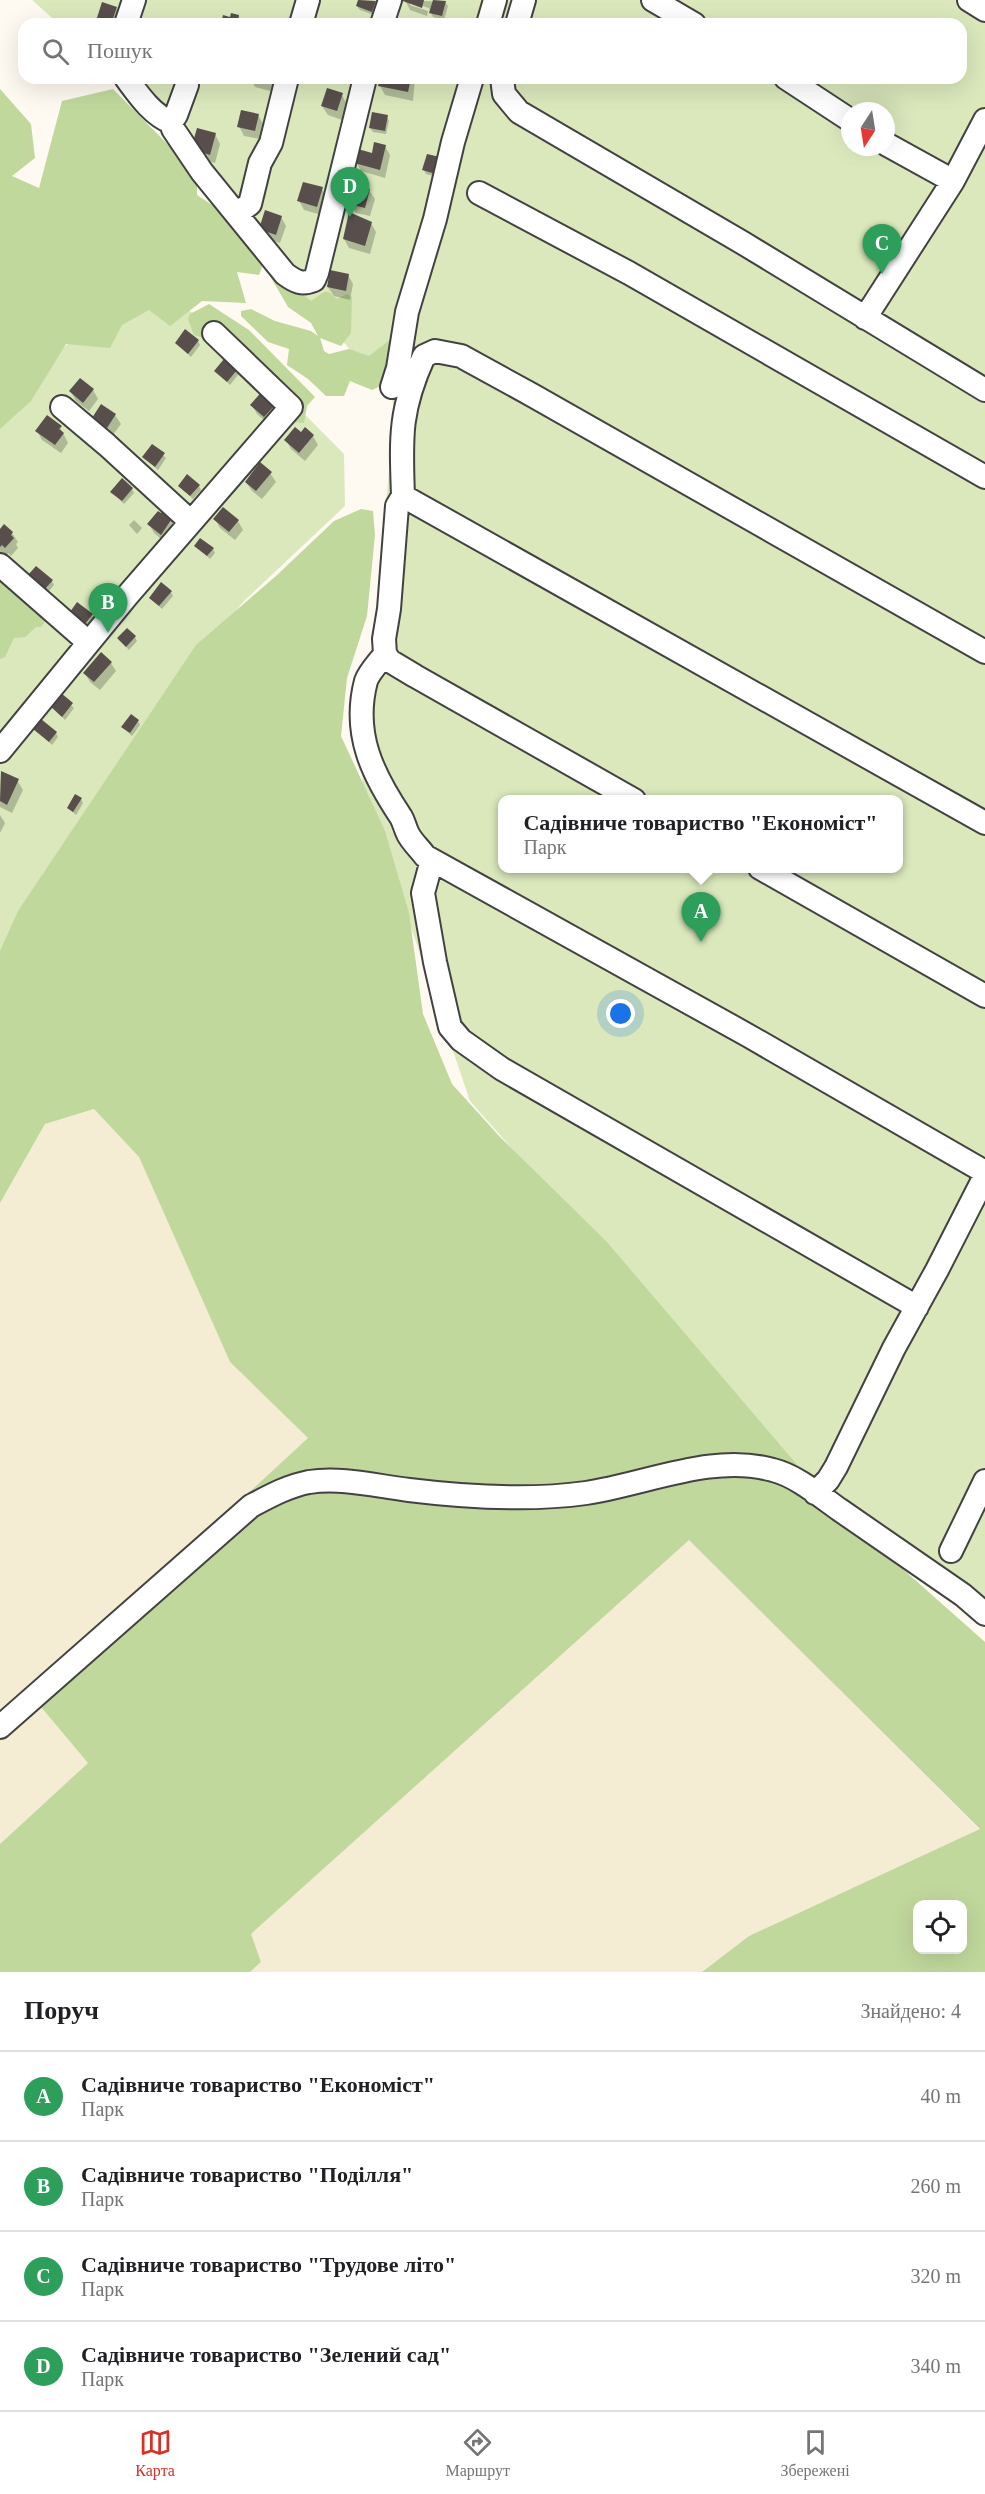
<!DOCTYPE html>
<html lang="uk">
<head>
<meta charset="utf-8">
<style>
	body { margin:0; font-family:"Times New Roman",serif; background:#f6f6f6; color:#202124 }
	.controls { position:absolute; right:18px; bottom:18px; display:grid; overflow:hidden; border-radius:12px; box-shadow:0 6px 24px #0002 }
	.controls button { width:54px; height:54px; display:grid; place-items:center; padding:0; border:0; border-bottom:2px solid #e0e0e0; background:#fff; color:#202124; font:30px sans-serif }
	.compass { position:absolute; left:841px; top:102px; width:54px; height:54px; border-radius:50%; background:#fff; box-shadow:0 6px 24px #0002; rotate:192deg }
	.you { position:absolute; left:621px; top:1014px; width:21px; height:21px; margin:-15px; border:4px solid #fff; border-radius:50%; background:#1a73e8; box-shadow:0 0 0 9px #1a73e833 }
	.badge { display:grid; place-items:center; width:39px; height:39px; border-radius:50%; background:#d93025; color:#fff; font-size:20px; font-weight:700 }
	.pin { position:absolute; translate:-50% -50px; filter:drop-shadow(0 2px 3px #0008) }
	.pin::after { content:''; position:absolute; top:32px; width:21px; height:18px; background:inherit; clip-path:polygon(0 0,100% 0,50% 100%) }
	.popup { position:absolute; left:498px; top:795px; width:405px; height:78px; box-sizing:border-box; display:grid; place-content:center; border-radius:12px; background:#fff; filter:drop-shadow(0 2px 4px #0005); font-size:20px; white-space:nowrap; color:#757577 }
	.popup b { font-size:22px; color:#202124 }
	.popup::after { content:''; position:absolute; left:50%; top:100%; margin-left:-12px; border:12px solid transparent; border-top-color:#fff }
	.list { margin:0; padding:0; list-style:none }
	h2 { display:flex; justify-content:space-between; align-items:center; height:78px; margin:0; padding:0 24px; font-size:26px }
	h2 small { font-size:20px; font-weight:400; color:#757577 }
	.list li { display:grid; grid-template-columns:39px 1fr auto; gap:18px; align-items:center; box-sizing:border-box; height:90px; padding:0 24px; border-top:2px solid #e0e0e0 }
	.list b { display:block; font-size:22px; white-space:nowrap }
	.list p { margin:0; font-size:20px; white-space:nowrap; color:#757577 }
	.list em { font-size:20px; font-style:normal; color:#757577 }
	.icon { flex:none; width:33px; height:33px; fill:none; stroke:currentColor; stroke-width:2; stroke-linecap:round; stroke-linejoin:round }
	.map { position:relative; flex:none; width:985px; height:1972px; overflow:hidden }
	.search { position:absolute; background:#fff; box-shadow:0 6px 24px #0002; left:18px; right:18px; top:18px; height:66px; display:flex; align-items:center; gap:15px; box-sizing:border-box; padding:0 21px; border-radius:18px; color:#757577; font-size:22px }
	.sheet { height:438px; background:#fff }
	nav { display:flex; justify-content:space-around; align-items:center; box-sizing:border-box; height:84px; border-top:2px solid #e0e0e0; background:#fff; font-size:16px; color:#757577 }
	nav a { display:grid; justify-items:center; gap:3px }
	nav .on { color:#d93025 }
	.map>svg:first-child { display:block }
	.farmland { fill:#f4ecd3 }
	.green { fill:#dae8bc; fill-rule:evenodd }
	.forest { fill:#c0d89c; fill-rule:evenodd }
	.shadow { fill:#0003 }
	.building { fill:#584f4c }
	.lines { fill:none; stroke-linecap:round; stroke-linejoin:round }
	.minor-casing { stroke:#424242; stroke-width:26 }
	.minor { stroke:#fff; stroke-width:22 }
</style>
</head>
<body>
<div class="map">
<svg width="985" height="1972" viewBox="0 0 985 1972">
	<rect width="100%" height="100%" fill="#fefaf2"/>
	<path class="farmland" d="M94,1109L139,1157L230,1362L308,1438L30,1694L88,1763L0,1844V1203L45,1124Z
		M689,1539L980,1830L749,1936L702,1972H250L261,1962L250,1935Z"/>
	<path class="green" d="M32,0H985V1617L859,1522L768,1438L470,1101L362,783L394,412L390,385L368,371L120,78H961V24H59ZM850,111H886V147H850ZM503,800H899V868H503Z
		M172,302L216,325L344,454L345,506L245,600L188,666L0,983V407L42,361L127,306Z"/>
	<path class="forest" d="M0,89L31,124L35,158L12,176L39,188L62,101L113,89L197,174V195C218,209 276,243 259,275L237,272L246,303L202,301L170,326L149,310L122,325L110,348L66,344L31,401L0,429Z
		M272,271L311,301L324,292H329L337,299L347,294L352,297L351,333L341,346L320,338L324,351L329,354L349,349L369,356L395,336L383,385L372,390L350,381L344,396H326L308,379L287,365L289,349L268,342L241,316V311L251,309L275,321L311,331L318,336L311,323L288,307L270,276Z
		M209,304L249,330L315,397L307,406L304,423L292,422L278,395L224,359L211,340L194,335L188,319L190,314Z
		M361,509L373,511L375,535L367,616L347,678L341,736L385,831L409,913L423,1014L452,1084L500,1137L606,1241L834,1508L985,1642V1972H702L749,1936L980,1829L689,1540L251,1934L261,1962L250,1972H0V1844L88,1763L30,1694L308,1438L230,1362L139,1157L94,1109L45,1124L0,1203V951L18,911L196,645L277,575L334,521ZM918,1904H962V1950H918Z
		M0,576L47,619L41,627H36L25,637L14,638L5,657L0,659Z"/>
	<path class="shadow" d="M360,0L375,2L377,6L374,15L360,10L357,6Z
		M405,0L445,2L448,6L444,20L433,17L429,8L410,2V5L428,11L427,16L410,10Z
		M116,8L121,17L119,24H97Z
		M167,78H183L181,85L169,82Z
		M250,78H278L274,92L255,87Z
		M381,78H415L413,101L385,95L380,86Z
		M342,95L347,104L342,120L328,115L322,106Z
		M258,115L263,124L260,139L244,136L239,126Z
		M387,117L389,121L386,134L373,132L370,128Z
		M215,134L220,144L215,163L198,158Z
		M385,146L390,155L385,178L361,171L356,162Z
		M439,158L438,177L426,174L424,170Z
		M322,189L327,198L322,215L304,210L299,201Z
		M369,190L375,199L370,216L356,213L351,204Z
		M281,217L286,226L280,243L266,238L260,229Z
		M371,223L376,232L370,254L349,248L344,239Z
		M348,275L353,284L350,300L334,296L328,287Z
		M198,341L200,345L191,357L176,343Z
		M216,371H236L238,375L230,385Z
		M93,390L98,399L89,411L76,401L71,392Z
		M264,391L282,412L270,425L257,414L252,405Z
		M102,406L115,415L121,424L112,436L99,427L93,418Z
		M60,427L68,443L61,453L42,440L37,431Z
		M301,434L313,436L318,445L305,461L291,449L286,440Z
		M153,446L166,458L158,470L144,457Z
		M270,473L276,482L262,499L252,491L246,482Z
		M179,486H199L201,490L193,499Z
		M132,489L134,493L124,504L112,492Z
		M172,518L177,527L166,543L154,533L149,524Z
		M215,519L238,521L243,530L235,540L220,528Z
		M134,520L142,528L137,534L129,525Z
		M4,526L12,533L18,542L16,544L18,548L11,556L8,553L5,557L0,553V531Z
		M196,546L213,549L215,553L210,559Z
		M33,579L52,581L54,585L48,592Z
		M171,592L173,596L162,609L150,598Z
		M91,615L94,619L87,627L74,616Z
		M135,637L137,641L129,650L119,639Z
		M111,663L116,671L100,690L90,682L85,673Z
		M61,695L74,708L65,720L52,706Z
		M138,721L140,725L132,736L123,728Z
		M35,729L56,733L58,737L52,745Z
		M1,773L17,780L23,790L12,813L0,807Z
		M81,799L83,803L76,815L68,808Z
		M0,815L5,823L0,833Z"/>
	<path class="building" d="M358,0L376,1L372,12L356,6Z
		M400,0H424L422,8Z
		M433,0L446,1L442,16L429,13Z
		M102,2L117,7L111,24H95Z
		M231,13L239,15L238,24H221L223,15L230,17Z
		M380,78H411L408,92L378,86Z
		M327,88L343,93L337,111L321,106Z
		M241,110L259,114L255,131L237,127Z
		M372,112L388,115L385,131L369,128Z
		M197,128L216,133L210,155L191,149Z
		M374,142L386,145L380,170L354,163L358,149L372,153Z
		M427,154L440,157L436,174L422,170Z
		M303,182L323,187L317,207L297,201Z
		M354,185L370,189L365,208L349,204Z
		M265,210L282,216L276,235L259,229Z
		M349,212L372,222L365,246L343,239Z
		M330,270L349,274L346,291L327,287Z
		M185,329L199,340L188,354L175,343Z
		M224,359L237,370L227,382L214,371Z
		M80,378L94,389L83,403L69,391Z
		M264,389L278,402L264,417L250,405Z
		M101,404L116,414L107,428L92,418Z
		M47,415L62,426L59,429L64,433L55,445L35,431Z
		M295,427L301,432L305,427L314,435L299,453L284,440Z
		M152,444L165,453L155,467L142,457Z
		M260,462L272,472L256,491L245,482Z
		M187,474L200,485L190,496L178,486Z
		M122,478L133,488L122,501L110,492Z
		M223,507L239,520L229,532L213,519Z
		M164,509L173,517L161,535L147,524L158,511L161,513Z
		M4,524L13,532L11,535L14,538L5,548L2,545L0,547V529Z
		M200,538L214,548L207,556L194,546Z
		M36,566L53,580L45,589L28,575Z
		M161,582L172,591L159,606L149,598Z
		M77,602L93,614L85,624L70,612Z
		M127,628L136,636L126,647L117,638Z
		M101,652L112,662L94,682L83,673Z
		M61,693L73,703L62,717L50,706Z
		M131,714L139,720L130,733L121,727Z
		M41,719L57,732L49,742L33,729Z
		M1,771L19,779L7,805L0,801Z
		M75,794L82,798L73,812L67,808Z"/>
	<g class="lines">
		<g class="minor-casing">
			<path id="minor" d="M653,0L694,24
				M969,0L985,10
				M126,24L134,0
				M301,24L308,0
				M382,24L390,0
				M488,24L495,0
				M517,24L524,0
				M126,78C138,94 152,115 171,122L173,129L202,172L285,274C296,282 302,285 314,280L317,273L365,78
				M502,78L504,94L519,112L743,243L985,390
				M786,78L850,120
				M171,122L176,115L187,85
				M886,144L953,181
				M479,193L629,273L985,477
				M237,213L250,204L260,163L271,143L287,78
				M865,318L953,181L985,120
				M392,387L398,368L407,312L435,219L453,142L472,78
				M62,407L107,445L191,522
				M403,496L985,823
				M0,565L88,642
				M385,654C379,662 369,672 366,681C352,734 373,775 401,817C404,822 405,828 408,834C412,842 420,849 425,856L749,1036L985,1172
				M0,751L127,596L291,407L214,333
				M634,800L415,676L390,661L385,654L384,639L389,609L397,506L403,496C401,438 399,411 424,356L435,351L461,356L532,395L985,652
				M432,860L423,893L435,962L450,1027L461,1040L502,1069L917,1307
				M760,868L985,996
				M815,1493L828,1480L836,1467L894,1348L937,1270L985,1176
				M951,1551L985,1481
				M0,1727L251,1506C270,1496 288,1486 309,1482C342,1477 376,1486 409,1490C466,1497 529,1501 586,1493C647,1484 712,1453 773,1470C797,1476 820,1496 840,1510C881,1538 922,1567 963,1595L985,1614"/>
		</g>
		<use href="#minor" class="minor"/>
	</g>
</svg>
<div class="controls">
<button><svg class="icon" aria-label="locate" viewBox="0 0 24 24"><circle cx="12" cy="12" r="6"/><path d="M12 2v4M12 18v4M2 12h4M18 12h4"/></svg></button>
</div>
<svg class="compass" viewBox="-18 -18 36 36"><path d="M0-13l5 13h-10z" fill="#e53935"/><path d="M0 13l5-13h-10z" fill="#757577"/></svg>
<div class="you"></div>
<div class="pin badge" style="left:701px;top:942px;background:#2e9e5b">A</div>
<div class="popup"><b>Садівниче товариство &quot;Економіст&quot;</b>Парк</div>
<div class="pin badge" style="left:108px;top:633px;background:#2e9e5b">B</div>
<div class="pin badge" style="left:882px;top:274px;background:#2e9e5b">C</div>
<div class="pin badge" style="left:350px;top:217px;background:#2e9e5b">D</div>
<div class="search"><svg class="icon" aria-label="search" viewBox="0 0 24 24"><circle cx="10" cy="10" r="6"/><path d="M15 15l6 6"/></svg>Пошук</div>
</div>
<section class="sheet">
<h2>Поруч<small>Знайдено: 4</small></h2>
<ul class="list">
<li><span class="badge" style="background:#2e9e5b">A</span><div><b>Садівниче товариство &quot;Економіст&quot;</b><p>Парк</p></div><em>40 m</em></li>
<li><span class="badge" style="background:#2e9e5b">B</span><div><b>Садівниче товариство &quot;Поділля&quot;</b><p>Парк</p></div><em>260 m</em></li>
<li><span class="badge" style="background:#2e9e5b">C</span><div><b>Садівниче товариство &quot;Трудове літо&quot;</b><p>Парк</p></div><em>320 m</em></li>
<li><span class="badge" style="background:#2e9e5b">D</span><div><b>Садівниче товариство &quot;Зелений сад&quot;</b><p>Парк</p></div><em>340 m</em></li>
</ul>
</section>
<nav>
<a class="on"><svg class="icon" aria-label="map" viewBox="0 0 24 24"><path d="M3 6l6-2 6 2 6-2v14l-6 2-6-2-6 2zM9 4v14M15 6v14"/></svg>Карта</a>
<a><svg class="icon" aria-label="directions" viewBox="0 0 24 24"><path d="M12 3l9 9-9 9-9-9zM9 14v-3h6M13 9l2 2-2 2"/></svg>Маршрут</a>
<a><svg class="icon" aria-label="saved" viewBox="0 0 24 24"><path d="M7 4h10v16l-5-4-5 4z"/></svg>Збережені</a>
</nav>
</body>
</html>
